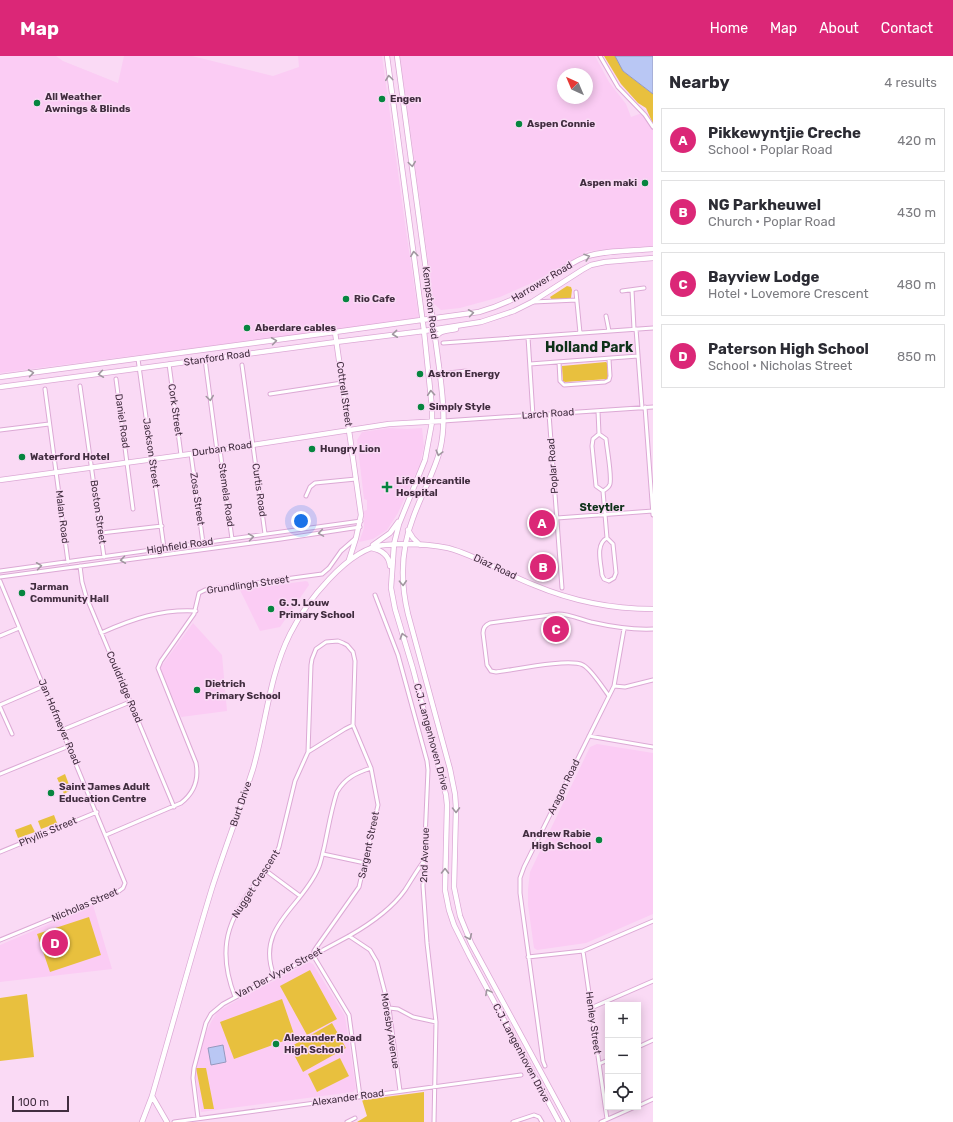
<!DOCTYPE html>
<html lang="en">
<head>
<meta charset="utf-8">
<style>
	body { margin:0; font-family:Rubik,sans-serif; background:#f7f7f7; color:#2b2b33 }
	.controls { position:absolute; right:12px; bottom:12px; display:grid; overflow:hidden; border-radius:0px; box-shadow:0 2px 10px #0003 }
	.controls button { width:36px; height:36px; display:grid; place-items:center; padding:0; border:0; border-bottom:1px solid #e1e1e2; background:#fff; color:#2b2b33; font:20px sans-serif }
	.compass { position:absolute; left:557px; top:12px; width:36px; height:36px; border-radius:50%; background:#fff; box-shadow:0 2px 10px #0003; rotate:316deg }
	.scale { position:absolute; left:12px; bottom:10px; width:57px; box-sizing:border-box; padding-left:4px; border:2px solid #412d3f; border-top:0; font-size:11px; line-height:14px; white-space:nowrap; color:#412d3f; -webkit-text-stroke:3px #fadaf5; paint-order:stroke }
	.you { position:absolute; left:301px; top:465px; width:14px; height:14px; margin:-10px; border:3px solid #fff; border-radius:50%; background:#1a73e8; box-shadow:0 0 0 6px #1a73e833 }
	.badge { display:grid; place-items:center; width:26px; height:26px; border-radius:50%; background:#db2777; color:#fff; font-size:13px; font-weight:700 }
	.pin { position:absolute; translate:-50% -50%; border:2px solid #fff; box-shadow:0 1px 4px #0006 }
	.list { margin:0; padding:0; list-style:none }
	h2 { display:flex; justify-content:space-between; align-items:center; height:52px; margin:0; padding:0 16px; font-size:17px }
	h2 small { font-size:13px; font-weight:400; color:#7c7c81 }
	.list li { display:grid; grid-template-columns:26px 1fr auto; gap:12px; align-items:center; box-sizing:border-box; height:64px; margin:0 8px 8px; padding:0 8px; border:1px solid #e1e1e2; border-radius:0px }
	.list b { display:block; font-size:15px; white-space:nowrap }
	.list p { margin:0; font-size:13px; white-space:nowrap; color:#7c7c81 }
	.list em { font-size:13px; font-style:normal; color:#7c7c81 }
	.icon { flex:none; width:22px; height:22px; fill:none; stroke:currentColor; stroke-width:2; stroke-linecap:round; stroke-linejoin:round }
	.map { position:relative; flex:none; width:653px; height:1066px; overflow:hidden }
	header { display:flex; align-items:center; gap:24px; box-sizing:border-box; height:56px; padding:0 20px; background:#db2777; color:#fff }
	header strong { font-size:19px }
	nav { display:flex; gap:22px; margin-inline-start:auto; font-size:14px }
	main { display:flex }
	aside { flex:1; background:#fff }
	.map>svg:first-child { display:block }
	.built { fill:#fbccf4; fill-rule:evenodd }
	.green { fill:#e8c03e }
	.water { fill:#b9c7f4; stroke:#9599be }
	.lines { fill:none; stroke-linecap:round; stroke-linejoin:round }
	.street-casing { stroke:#dca9d5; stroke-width:5 }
	.secondary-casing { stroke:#dca9d5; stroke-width:6 }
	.street { stroke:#fff; stroke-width:3 }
	.secondary { stroke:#fff; stroke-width:4.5 }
	.oneway { stroke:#a0969f }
	.poi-dot { fill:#06853f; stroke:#fadaf5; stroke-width:1.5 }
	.labels { text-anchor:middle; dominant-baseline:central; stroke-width:3; stroke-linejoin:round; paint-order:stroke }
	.poi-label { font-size:10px; font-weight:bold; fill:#412d3f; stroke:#fadaf5; text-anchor:start }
	.street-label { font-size:10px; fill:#412d3f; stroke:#fadaf5 }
	.neighbourhood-label { font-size:11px; font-weight:bold; fill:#0e3119; stroke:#fadaf5 }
	.district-label { font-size:14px; font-weight:bold; fill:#0e3119; stroke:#fadaf5 }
</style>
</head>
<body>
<header>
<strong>Map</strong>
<nav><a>Home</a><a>Map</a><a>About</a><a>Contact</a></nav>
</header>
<main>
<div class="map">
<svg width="653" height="1066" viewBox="0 0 653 1066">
	<rect width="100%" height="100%" fill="#fadaf5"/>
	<path class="built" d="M0,0H56L63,5L118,27L124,0H192L273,20L299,11L298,0H382L406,174L419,263L0,317Z
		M400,0H595L609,26L626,48L631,61L642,57L648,64L653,73V190L588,195L534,226L500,241L460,252L441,254L434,248ZM563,18H587V42H563Z
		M389,372L407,373L422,372L424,390L420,408L398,457L387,474L373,483L359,486L364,472V455L367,454V444L364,443L357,384L362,376Z
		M306,525L308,526L309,529L280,571L260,575L240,534Z
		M193,567L222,599L227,655L181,661L160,612Z
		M597,688L653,697V858L586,887L537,894L534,892L528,849V833L530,816L590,691Z
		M93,849L112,913L0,926V889Z
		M309,906L313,908L345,960L356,1033L353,1036L201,1056L195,1016L205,979L211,966L217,956L234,946Z"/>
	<path class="green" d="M604,0H615L623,15L653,38V68L646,52L638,47L621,28Z
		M567,230L571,231L572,234L571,242L552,244L550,241Z
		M606,306L607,307L608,321L607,323L565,326L563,325L562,310Z
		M65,718L71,734L64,738L57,722Z
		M54,759L57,767L41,773L38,765Z
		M31,768L35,776L18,782L15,774Z
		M89,861L101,899L50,916L37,878Z
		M310,914L337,963L307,979L280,930Z
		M27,938L34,1001L0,1005V942Z
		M282,943L295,981L234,1003L220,966Z
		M332,967L346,992L303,1016L290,991Z
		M340,1002L349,1020L317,1036L308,1018Z
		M196,1012H206L214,1053H204Z
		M424,1036V1066H357L367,1060L362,1044Z"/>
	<path class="water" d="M615,0H653V38L623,15Z
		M223,989L226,1006L211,1009L208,992Z"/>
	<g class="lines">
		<g class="street-casing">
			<path id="street" d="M600,0L618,31L645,59L653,71
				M632,234L634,273
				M622,235L644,232
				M576,236L580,277
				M533,246L577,244
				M606,260L609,275
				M636,273L642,352
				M528,281L533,360
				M443,287L653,272
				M138,303L164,492
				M205,303L217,395
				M559,306L560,325L564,329L605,326L609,324L610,320L609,303
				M169,308L181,399
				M530,308L638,300
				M242,309L265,478
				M440,318L466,315
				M116,323L133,453
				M80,330L104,501
				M45,333L68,506
				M270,338L342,327
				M645,351L653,459
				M598,355L599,378
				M549,358L562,532
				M443,365L653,351
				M0,374L49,368
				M599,378L593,383L592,390L596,430L603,435
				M599,378L606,383C607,394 612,419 610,428C609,432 606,433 603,435
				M220,394L232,483
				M191,398L203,487
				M603,435L607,482L613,488L616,517L614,522L609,525
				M306,440L310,431L315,427L356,423
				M557,462L653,455
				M101,477L162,470
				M607,482C595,488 601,507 602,519L604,523L609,525
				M80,510L82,526L86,540L174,751
				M0,515L361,465
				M0,521L281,483L360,471
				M0,525L125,827L123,832L119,835L0,884
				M375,539L398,599L427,705L428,714L423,830L427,887L436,966L434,1066
				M101,577C132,563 161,553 196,555
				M0,580L19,572
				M614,630L625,631L653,624
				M609,640C603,632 591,613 583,609C569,602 513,614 496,616L491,615L487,609L483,577C483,572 485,569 490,567L558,558C569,558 580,563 591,566C613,571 631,574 653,573
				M0,649L44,630
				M0,651L12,678
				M62,674L130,646
				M589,680L653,691
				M308,696L345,673L353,669
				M0,718L69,690
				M106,779L181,747C194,737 199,723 196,707L158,612L161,605L194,558L199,537L205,534L322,518L329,512L341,495L356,482
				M0,796L97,756
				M323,798L365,807
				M265,814L300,840
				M349,880L370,894L377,906L389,952L400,1035
				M583,895L607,1063
				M528,901L583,895L653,865
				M274,920C255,871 301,852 318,813C321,807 322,799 324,792C328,774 331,754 337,736C345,722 356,717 371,712
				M235,941C210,877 240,850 275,800L279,791L295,725L308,696L311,609L312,603L316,593L326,586L338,585L343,587L347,589L353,596L355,605L353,669L371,712L378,749L359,831L318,889L314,895L313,899L349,959L360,1040
				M389,952L398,953L413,961L436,966
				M591,952L653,925
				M638,991L653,984
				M599,1008L608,1004
				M545,1010L543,1005L520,837V822L524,811L614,630L624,573
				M638,1050L653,1043
				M198,1062L193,1022L194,1012L206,967L211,958L223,948L349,880C370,868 391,854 405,834C411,825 417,814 424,805
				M174,1066L521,1019
				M347,1066L355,1062
				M513,1066L534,1059L539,1061L542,1066
				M601,1066L635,1051"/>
		</g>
		<g class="secondary-casing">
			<path id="secondary" d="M387,0L424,275L432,352V366L425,404L399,468L394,488L391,532L395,553L413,613L446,739L447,749L445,834L449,854L454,869L470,901L559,1066
				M397,0L440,318C443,343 446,369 440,394C434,417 421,439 413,462C401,493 400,525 408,558L450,713L455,738L456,752L454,831L460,860L471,887L568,1066
				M335,276L361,459L356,482L349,504
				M435,283C438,274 448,275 456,273
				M0,321L335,276L479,256C504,249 526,238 548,223C560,215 572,206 585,201C605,194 632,195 653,193
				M0,331L336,286L424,275L481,266L514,255L532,246L582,214L591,209L605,206L653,202
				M0,424L220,394L389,368L443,365
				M408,474L413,482L420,489
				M373,489L390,477L398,466
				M371,492C382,494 389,499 390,510
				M152,1040L167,1066
				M142,1066L152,1040C172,971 191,901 212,832C225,792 240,753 253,713C266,668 269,620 290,578C305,548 348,491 385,489C405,487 428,488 448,492C478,500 505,518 534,529C572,545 612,553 653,553"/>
		</g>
		<use href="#street" class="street"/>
		<use href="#secondary" class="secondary"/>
	</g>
	<defs><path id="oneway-chevron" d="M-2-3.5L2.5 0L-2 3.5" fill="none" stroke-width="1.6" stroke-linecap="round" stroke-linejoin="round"/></defs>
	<g class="oneway">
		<use href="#oneway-chevron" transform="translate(389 22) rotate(-97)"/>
		<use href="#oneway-chevron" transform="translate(412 108) rotate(82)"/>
		<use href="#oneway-chevron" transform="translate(414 198) rotate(-97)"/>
		<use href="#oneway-chevron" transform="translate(587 201) rotate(-19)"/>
		<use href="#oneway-chevron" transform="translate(471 257) rotate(-8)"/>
		<use href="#oneway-chevron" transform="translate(395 278) rotate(174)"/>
		<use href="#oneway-chevron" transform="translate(274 285) rotate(-8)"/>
		<use href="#oneway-chevron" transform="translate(31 317) rotate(-8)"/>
		<use href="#oneway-chevron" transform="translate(101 318) rotate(172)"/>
		<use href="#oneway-chevron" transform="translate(431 337) rotate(-94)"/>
		<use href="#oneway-chevron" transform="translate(210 342) rotate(82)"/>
		<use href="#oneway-chevron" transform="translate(439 397) rotate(105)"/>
		<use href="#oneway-chevron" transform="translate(321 477) rotate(171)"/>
		<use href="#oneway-chevron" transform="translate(251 481) rotate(-8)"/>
		<use href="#oneway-chevron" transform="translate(123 504) rotate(172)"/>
		<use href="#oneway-chevron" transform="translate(39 510) rotate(-8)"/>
		<use href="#oneway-chevron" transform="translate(403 527) rotate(87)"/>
		<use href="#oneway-chevron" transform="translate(403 580) rotate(-107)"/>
		<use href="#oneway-chevron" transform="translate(456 754) rotate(89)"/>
		<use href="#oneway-chevron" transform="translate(445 815) rotate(-89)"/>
		<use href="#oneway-chevron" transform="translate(469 881) rotate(66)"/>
		<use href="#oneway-chevron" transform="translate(488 936) rotate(-118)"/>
	</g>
	<g class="poi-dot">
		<circle cx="382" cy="43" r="4"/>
		<circle cx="37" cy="47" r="4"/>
		<circle cx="519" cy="68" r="4"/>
		<circle cx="645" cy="127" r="4"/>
		<circle cx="346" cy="243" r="4"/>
		<circle cx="247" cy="272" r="4"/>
		<circle cx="420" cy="318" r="4"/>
		<circle cx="421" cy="351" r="4"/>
		<circle cx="312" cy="393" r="4"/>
		<circle cx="22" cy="401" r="4"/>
		<path d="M385 425h4v4h4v4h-4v4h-4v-4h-4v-4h4z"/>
		<circle cx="22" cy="537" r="4"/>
		<circle cx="271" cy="553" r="4"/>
		<circle cx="197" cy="634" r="4"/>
		<circle cx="51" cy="737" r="4"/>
		<circle cx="599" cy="784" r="4"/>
		<circle cx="276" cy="988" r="4"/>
	</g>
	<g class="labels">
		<g class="poi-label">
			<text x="45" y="41">All Weather<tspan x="45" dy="12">Awnings &amp; Blinds</tspan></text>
			<text x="390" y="43">Engen</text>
			<text x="527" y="68">Aspen Connie</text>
			<text x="637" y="127" text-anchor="end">Aspen maki</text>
			<text x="354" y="243">Rio Cafe</text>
			<text x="255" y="272">Aberdare cables</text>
			<text x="428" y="318">Astron Energy</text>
			<text x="429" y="351">Simply Style</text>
			<text x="320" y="393">Hungry Lion</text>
			<text x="30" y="401">Waterford Hotel</text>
			<text x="396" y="425">Life Mercantile<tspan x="396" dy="12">Hospital</tspan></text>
			<text x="30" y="531">Jarman<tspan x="30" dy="12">Community Hall</tspan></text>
			<text x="279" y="547">G. J. Louw<tspan x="279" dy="12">Primary School</tspan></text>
			<text x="205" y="628">Dietrich<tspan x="205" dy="12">Primary School</tspan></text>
			<text x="59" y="731">Saint James Adult<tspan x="59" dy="12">Education Centre</tspan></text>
			<text x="591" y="778" text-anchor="end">Andrew Rabie<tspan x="591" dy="12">High School</tspan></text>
			<text x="284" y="982">Alexander Road<tspan x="284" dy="12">High School</tspan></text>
		</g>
		<g class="street-label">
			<text transform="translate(542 226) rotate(-31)">Harrower Road</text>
			<text transform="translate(430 247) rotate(83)">Kempston Road</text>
			<text transform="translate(217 302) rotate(-8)">Stanford Road</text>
			<text transform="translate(344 338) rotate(82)">Cottrell Street</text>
			<text transform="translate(175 354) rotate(82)">Cork Street</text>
			<text transform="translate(548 358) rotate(-4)">Larch Road</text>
			<text transform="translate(122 365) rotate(82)">Daniel Road</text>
			<text transform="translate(222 393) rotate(-8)">Durban Road</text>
			<text transform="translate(151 397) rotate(82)">Jackson Street</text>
			<text transform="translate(553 410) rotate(-94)">Poplar Road</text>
			<text transform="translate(259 434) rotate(82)">Curtis Road</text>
			<text transform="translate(226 439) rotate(82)">Stemela Road</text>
			<text transform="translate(197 443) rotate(82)">Zosa Street</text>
			<text transform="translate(98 456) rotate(82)">Boston Street</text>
			<text transform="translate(62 461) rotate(83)">Malan Road</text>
			<text transform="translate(180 490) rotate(-8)">Highfield Road</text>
			<text transform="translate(495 511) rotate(25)">Diaz Road</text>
			<text transform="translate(248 529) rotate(-8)">Grundlingh Street</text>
			<text transform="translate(124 631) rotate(67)">Couldridge Road</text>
			<text transform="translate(59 666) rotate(67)">Jan Hofmeyer Road</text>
			<text transform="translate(431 681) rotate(75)">C.J. Langenhoven Drive</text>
			<text transform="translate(564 731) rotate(-64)">Aragon Road</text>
			<text transform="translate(241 748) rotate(-71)">Burt Drive</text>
			<text transform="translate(48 776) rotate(-23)">Phyllis Street</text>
			<text transform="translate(369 789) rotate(-78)">Sargent Street</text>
			<text transform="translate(425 799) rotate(-88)">2nd Avenue</text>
			<text transform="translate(256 828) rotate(-57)">Nugget Crescent</text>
			<text transform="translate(85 849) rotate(-23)">Nicholas Street</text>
			<text transform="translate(279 917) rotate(-28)">Van Der Vyver Street</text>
			<text transform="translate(593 967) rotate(82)">Henley Street</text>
			<text transform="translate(390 975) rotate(81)">Moresby Avenue</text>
			<text transform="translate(521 997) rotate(62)">C.J. Langenhoven Drive</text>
			<text transform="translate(348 1042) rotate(-8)">Alexander Road</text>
		</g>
		<g class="neighbourhood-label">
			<text x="602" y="451">Steytler</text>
		</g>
		<g class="district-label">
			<text x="589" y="291">Holland Park</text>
		</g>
	</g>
</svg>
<div class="controls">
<button>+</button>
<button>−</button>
<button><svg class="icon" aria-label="locate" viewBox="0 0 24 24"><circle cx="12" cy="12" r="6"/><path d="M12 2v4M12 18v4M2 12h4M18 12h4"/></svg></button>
</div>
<svg class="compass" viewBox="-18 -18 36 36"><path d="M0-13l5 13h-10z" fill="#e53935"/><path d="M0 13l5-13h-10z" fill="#7c7c81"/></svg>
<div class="scale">100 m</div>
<div class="you"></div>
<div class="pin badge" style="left:542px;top:467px">A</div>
<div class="pin badge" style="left:543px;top:511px">B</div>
<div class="pin badge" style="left:556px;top:573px">C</div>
<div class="pin badge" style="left:55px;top:887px">D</div>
</div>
<aside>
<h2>Nearby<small>4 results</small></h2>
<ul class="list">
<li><span class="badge">A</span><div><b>Pikkewyntjie Creche</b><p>School · Poplar Road</p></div><em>420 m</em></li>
<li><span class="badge">B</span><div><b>NG Parkheuwel</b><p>Church · Poplar Road</p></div><em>430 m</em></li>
<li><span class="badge">C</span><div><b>Bayview Lodge</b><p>Hotel · Lovemore Crescent</p></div><em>480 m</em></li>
<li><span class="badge">D</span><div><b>Paterson High School</b><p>School · Nicholas Street</p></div><em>850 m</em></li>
</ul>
</aside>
</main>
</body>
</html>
